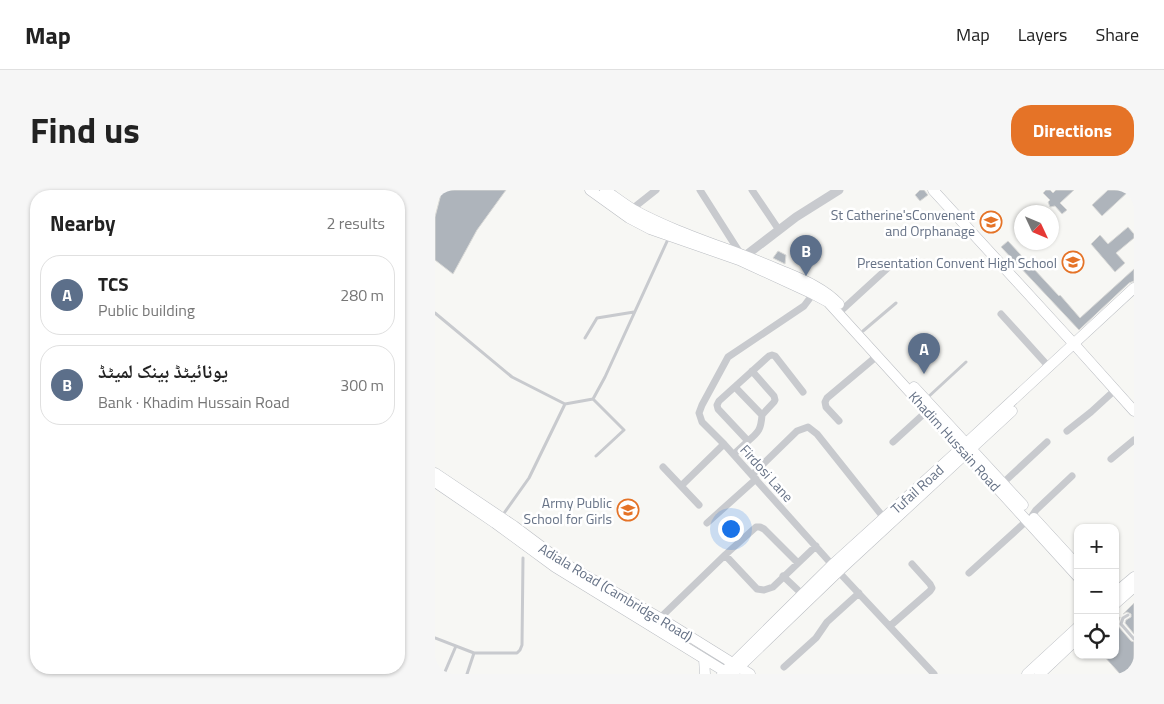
<!DOCTYPE html>
<html lang="en">
<head>
<meta charset="utf-8">
<style>
	body { margin:0; font-family:"Titillium Web","Noto Naskh Arabic",sans-serif; background:#f6f6f6; color:#222 }
	.controls { position:absolute; right:15px; bottom:15px; display:grid; overflow:hidden; border-radius:10px; box-shadow:0 1px 4px #0004 }
	.controls button { width:45px; height:45px; display:grid; place-items:center; padding:0; border:0; border-bottom:1px solid #e0e0e0; background:#fff; color:#222; font:25px sans-serif }
	.compass { position:absolute; left:579px; top:15px; width:45px; height:45px; border-radius:50%; background:#fff; box-shadow:0 1px 4px #0004; rotate:134deg }
	.you { position:absolute; left:295px; top:338px; width:18px; height:18px; margin:-12px; border:4px solid #fff; border-radius:50%; background:#1a73e8; box-shadow:0 0 0 8px #1a73e833 }
	.badge { display:grid; place-items:center; width:32px; height:32px; border-radius:50%; background:#e57327; color:#fff; font-size:16px; font-weight:700 }
	.pin { position:absolute; translate:-50% -41px; filter:drop-shadow(0 1px 2px #0008) }
	.pin::after { content:''; position:absolute; top:26px; width:18px; height:15px; background:inherit; clip-path:polygon(0 0,100% 0,50% 100%) }
	.list { margin:0; padding:0; list-style:none }
	h2 { display:flex; justify-content:space-between; align-items:center; height:65px; margin:0; padding:0 20px; font-size:21px }
	h2 small { font-size:16px; font-weight:400; color:#767676 }
	.list li { display:grid; grid-template-columns:32px 1fr auto; gap:15px; align-items:center; box-sizing:border-box; height:80px; margin:0 10px 10px; padding:0 10px; border:1px solid #e0e0e0; border-radius:20px }
	.list b { display:block; font-size:19px; white-space:nowrap }
	.list p { margin:0; font-size:16px; white-space:nowrap; color:#767676 }
	.list em { font-size:16px; font-style:normal; color:#767676 }
	.icon { flex:none; width:28px; height:28px; fill:none; stroke:currentColor; stroke-width:2; stroke-linecap:round; stroke-linejoin:round }
	.map { position:relative; flex:none; width:699px; height:484px; overflow:hidden; border-radius:20px }
	header { display:flex; align-items:center; gap:30px; box-sizing:border-box; height:70px; padding:0 25px; background:#fff; border-bottom:1px solid #e0e0e0 }
	header strong { font-size:24px }
	nav { display:flex; gap:28px; margin-inline-start:auto; font-size:18px }
	.intro { display:flex; align-items:center; justify-content:space-between; box-sizing:border-box; height:120px; padding:0 30px }
	h1 { margin:0; font-size:35px }
	.button { padding:12px 22px; border-radius:20px; background:#e57327; color:#fff; font-size:18px; font-weight:700 }
	main { display:flex; gap:30px; padding:0 30px }
	aside { flex:1; background:#fff; border-radius:20px; box-shadow:0 1px 4px #0004 }
	.map>svg:first-child { display:block }
	.building { fill:#aeb4bb; stroke:#d9d9d7 }
	.lines { fill:none; stroke-linecap:round; stroke-linejoin:round }
	.secondary-casing { stroke:#babdc2; stroke-width:11 }
	.service { stroke:#c8cace; stroke-width:3 }
	.minor { stroke:#c8cace; stroke-width:7 }
	.tertiary { stroke:#c8cace; stroke-width:9 }
	.secondary { stroke:#fff; stroke-width:10 }
	.labels { text-anchor:middle; dominant-baseline:central; stroke-width:5; stroke-linejoin:round; paint-order:stroke }
	.poi-label { font-size:14px; fill:#667286; stroke:#fff; text-anchor:end }
	.street-label { font-size:14px; fill:#667286; stroke:#fff }
</style>
</head>
<body>
<header>
<strong>Map</strong>
<nav><a>Map</a><a>Layers</a><a>Share</a></nav>
</header>
<div class="intro"><h1>Find us</h1><a class="button">Directions</a></div>
<main>
<aside>
<h2>Nearby<small>2 results</small></h2>
<ul class="list">
<li><span class="badge" style="background:#5c6f8a">A</span><div><b>TCS</b><p>Public building</p></div><em>280 m</em></li>
<li><span class="badge" style="background:#5c6f8a">B</span><div><b>یونائیٹڈ بینک لمیٹڈ</b><p>Bank · Khadim Hussain Road</p></div><em>300 m</em></li>
</ul>
</aside>
<div class="map">
<svg width="699" height="484" viewBox="0 0 699 484">
	<rect width="100%" height="100%" fill="#f7f7f4"/>
	<path class="building" d="M7,0H71L42,40L18,84L0,70V27Z
		M485,0H489L493,5L485,11L480,5Z
		M611,0H615L618,3L621,0H639L625,13L632,20L627,24L620,16L615,17L613,12L615,10L608,3Z
		M673,0H695L667,26L657,15Z
		M693,37L699,44V48L681,63L690,73L680,82L656,54L665,45L673,54Z
		M573,51L624,106L625,105L645,128L699,79V91L694,93L644,140L566,57Z
		M343,61L351,65L350,74L338,68Z
		M699,413V444L690,433L691,430L696,427V424L692,422L688,424Z
		M685,427L683,433V436L696,451L699,452V484H685L668,465H680V431Z"/>
	<g class="lines">
		<g class="secondary-casing">
			<path id="secondary" d="M155,0L194,28L215,39L304,70L378,104L393,112L643,387
				M170,0C180,7 189,14 199,20C245,45 297,59 345,80C366,89 388,97 404,114
				M498,0L639,154L699,221
				M479,197L588,315
				M0,283L79,336L127,372L225,428L315,484
				M0,292L60,333L120,377L294,484
				M599,328L643,376
				M680,403L699,387
				M680,414L699,397
				M269,469L270,484
				M287,484L397,375L526,258L699,98
				M297,484L404,381L577,221
				M592,484L643,437
				M605,484L643,448"/>
		</g>
		<path class="service" d="M0,123L77,187L130,214L158,209L170,187L234,47
			M428,141L461,113
			M150,148L162,128L199,122
			M158,209L189,240L161,266
			M491,209L531,172
			M67,326L94,288L130,214
			M693,425L688,428L686,434L699,449
			M0,448L39,463H82L85,460L87,455L88,368
			M9,484L21,456
			M32,484L39,463"/>
		<path class="minor" d="M265,0L305,63
			M317,0L344,40
			M197,19L221,0
			M378,104L369,116L293,167L267,215L264,223L267,232L289,254L400,378L499,484
			M408,119L456,75
			M566,124L614,177
			M300,197L327,225
			M404,231L391,217L390,212L392,208L442,166
			M632,241L656,222L680,200
			M313,251C324,242 326,239 327,225L339,212L340,210L339,206L317,181
			M458,252L492,221
			M299,264L313,251L283,219L282,215L284,211L334,166L337,165L340,166L368,202
			M676,269L699,250
			M228,277L264,315
			M317,285L362,241L373,237L382,244L449,328
			M568,293L612,252
			M246,296L289,254
			M272,333L321,289
			M363,373L329,339L325,337H321L290,365L322,399L329,400L338,397L381,356
			M534,383L597,326L601,320L637,286
			M348,386L367,404
			M225,428L290,365
			M455,436L495,401L497,398L495,394L477,374
			M349,477L381,448L392,432L424,403"/>
		<path class="tertiary" d="M306,69L361,27L404,0"/>
		<use href="#secondary" class="secondary"/>
	</g>
	<defs>
		<g id="school-ring" transform="scale(1.125)"><circle r="9.5" fill="#fff" stroke="#e57327" stroke-width="1.5"/><path d="M0-5L7-2L0 1L-7-2ZM-4 1L0 2.5L4 1V4Q0 6-4 4Z" fill="#e57327"/></g>
	</defs>
	<g fill-rule="evenodd">
		<use href="#school-ring" x="556" y="32"/>
		<use href="#school-ring" x="638" y="72"/>
		<use href="#school-ring" x="193" y="320"/>
	</g>
	<g class="labels">
		<g class="poi-label">
			<text x="540" y="24">St Catherine'sConvenent<tspan x="540" dy="16">and Orphanage</tspan></text>
			<text x="622" y="72">Presentation Convent High School</text>
			<text x="177" y="312">Army Public<tspan x="177" dy="16">School for Girls</tspan></text>
		</g>
		<g class="street-label">
			<text transform="translate(520 251) rotate(48)">Khadim Hussain Road</text>
			<text transform="translate(332 283) rotate(48)">Firdosi Lane</text>
			<text transform="translate(482 299) rotate(-42)">Tufail Road</text>
			<text transform="translate(181 402) rotate(31)">Adiala Road (Cambridge Road)</text>
		</g>
	</g>
</svg>
<div class="controls">
<button>+</button>
<button>−</button>
<button><svg class="icon" aria-label="locate" viewBox="0 0 24 24"><circle cx="12" cy="12" r="6"/><path d="M12 2v4M12 18v4M2 12h4M18 12h4"/></svg></button>
</div>
<svg class="compass" viewBox="-18 -18 36 36"><path d="M0-13l5 13h-10z" fill="#e53935"/><path d="M0 13l5-13h-10z" fill="#767676"/></svg>
<div class="you"></div>
<div class="pin badge" style="left:489px;top:184px;background:#5c6f8a">A</div>
<div class="pin badge" style="left:371px;top:86px;background:#5c6f8a">B</div>
</div>
</main>
</body>
</html>
